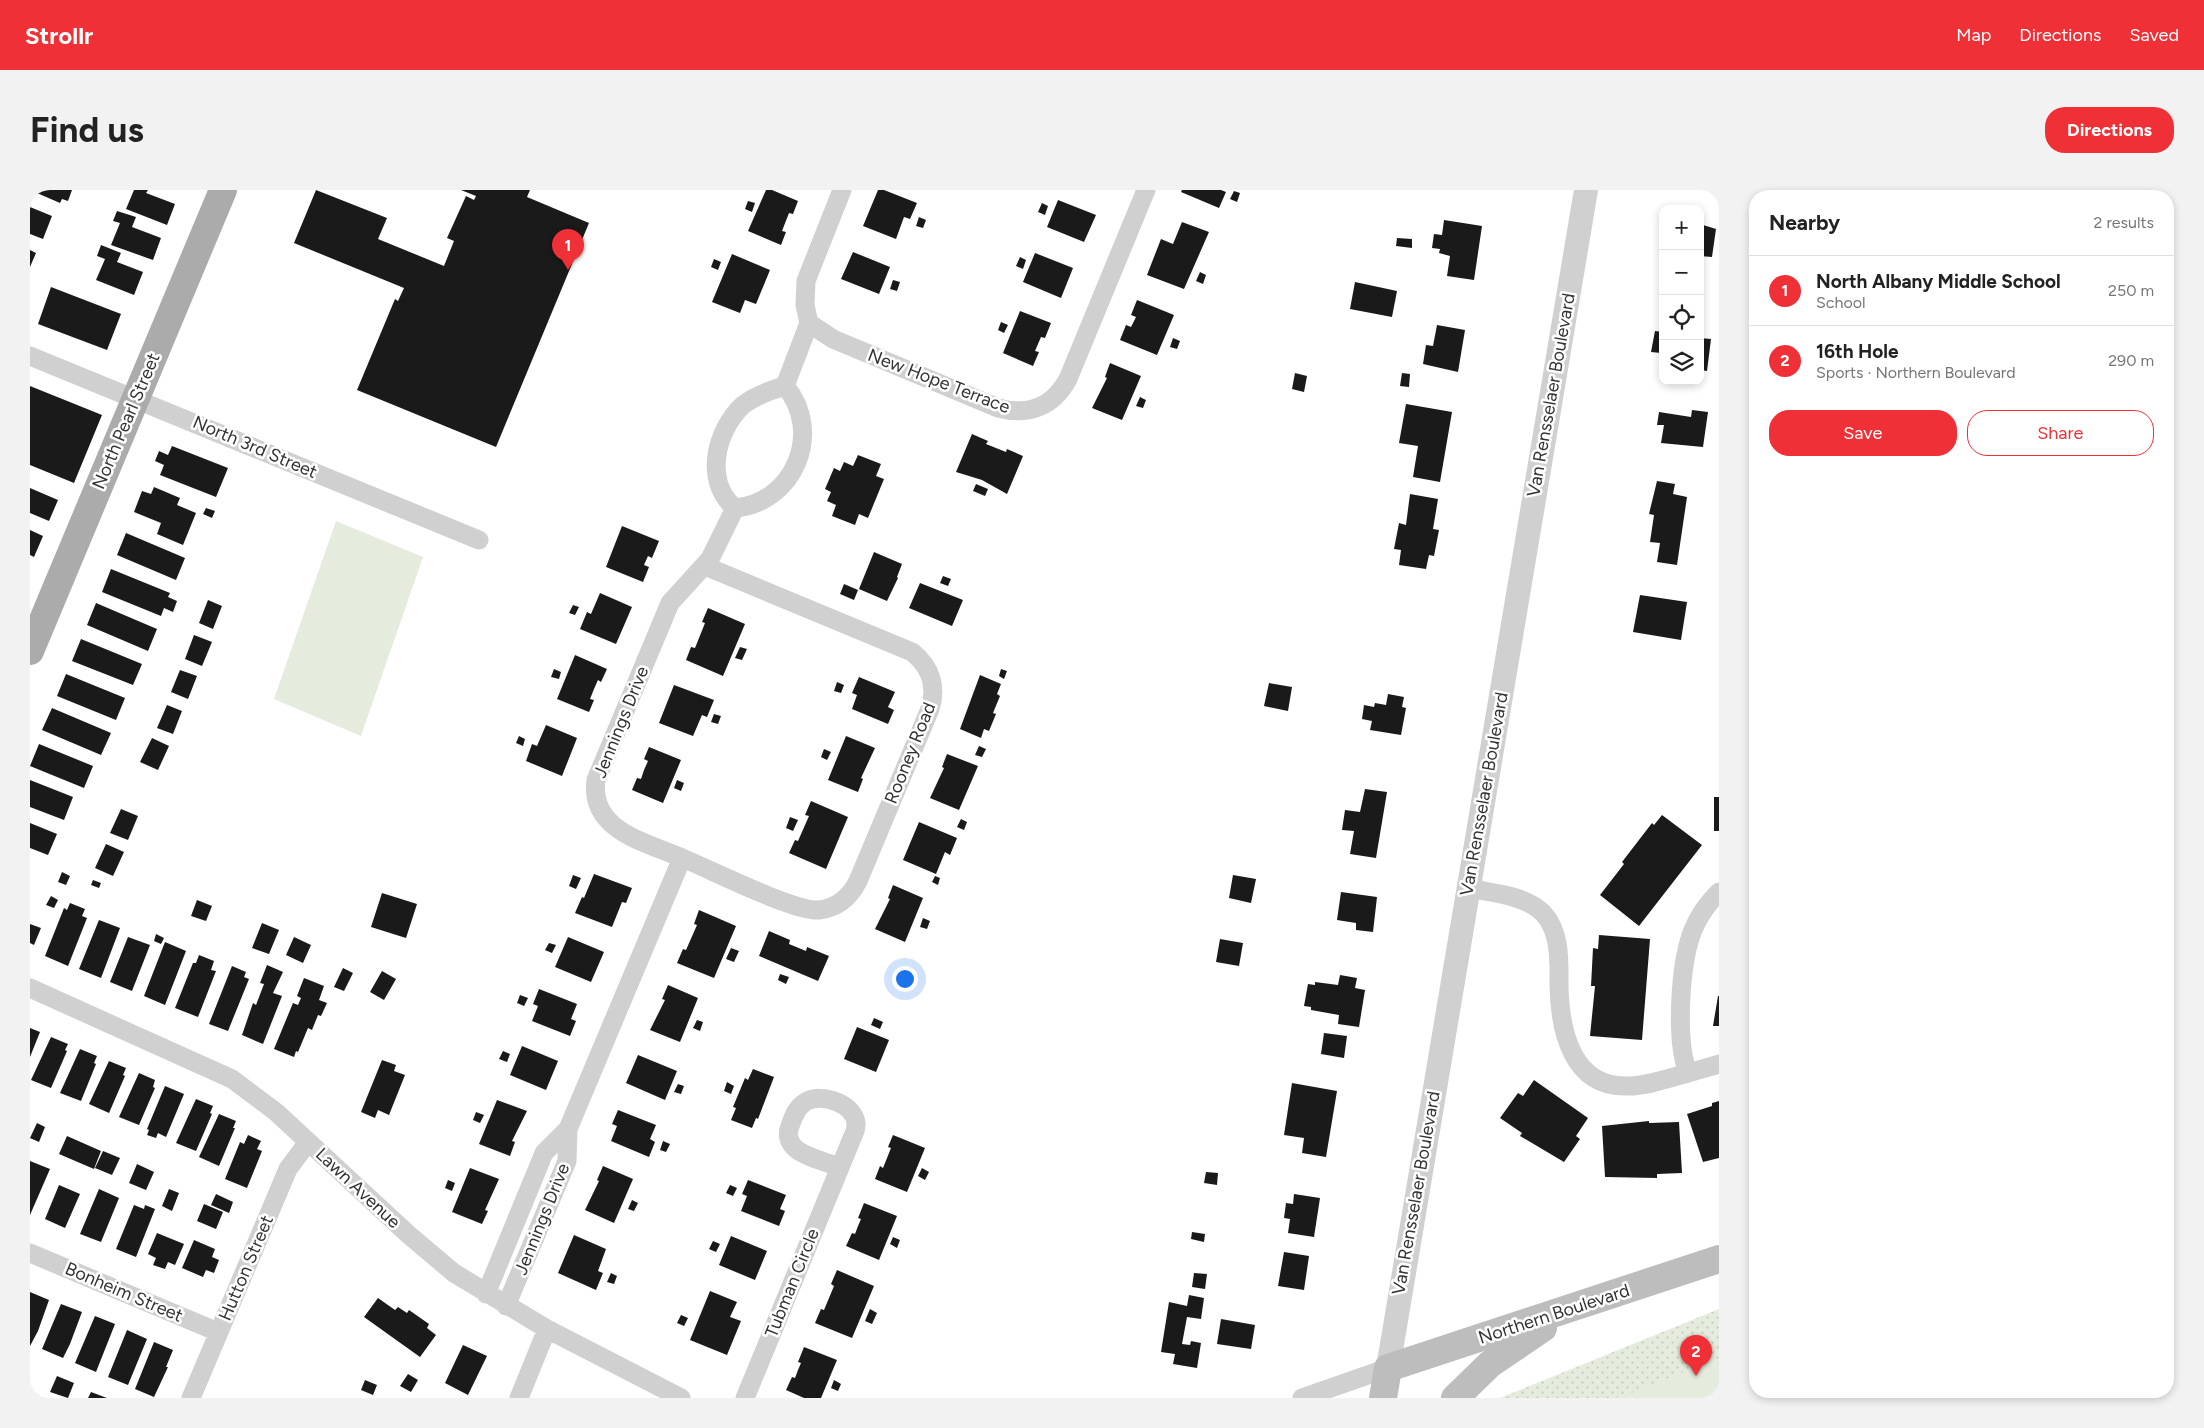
<!DOCTYPE html>
<html lang="en">
<head>
<meta charset="utf-8">
<style>
	body { margin:0; font-family:Figtree,sans-serif; background:#f2f2f2; color:#222 }
	.controls { position:absolute; right:15px; top:15px; display:grid; overflow:hidden; border-radius:10px; box-shadow:0 2px 8px #0003 }
	.controls button { width:45px; height:45px; display:grid; place-items:center; padding:0; border:0; border-bottom:1px solid #e0e0e0; background:#fff; color:#222; font:25px sans-serif }
	.you { position:absolute; left:874px; top:788px; width:18px; height:18px; margin:-12px; border:4px solid #fff; border-radius:50%; background:#1a73e8; box-shadow:0 0 0 8px #1a73e833 }
	.badge { display:grid; place-items:center; width:32px; height:32px; border-radius:50%; background:#ef3036; color:#fff; font-size:16px; font-weight:700 }
	.pin { position:absolute; translate:-50% -41px; filter:drop-shadow(0 1px 2px #0008) }
	.pin::after { content:''; position:absolute; top:26px; width:18px; height:15px; background:inherit; clip-path:polygon(0 0,100% 0,50% 100%) }
	.list { margin:0; padding:0; list-style:none }
	h2 { display:flex; justify-content:space-between; align-items:center; height:65px; margin:0; padding:0 20px; font-size:21px }
	h2 small { font-size:16px; font-weight:400; color:#767676 }
	.list li { display:grid; grid-template-columns:32px 1fr auto; gap:15px; align-items:center; box-sizing:border-box; height:70px; padding:0 20px; border-top:1px solid #e0e0e0 }
	.list b { display:block; font-size:19px; white-space:nowrap }
	.list p { margin:0; font-size:16px; white-space:nowrap; color:#767676 }
	.list em { font-size:16px; font-style:normal; color:#767676 }
	.actions { display:flex; gap:10px; padding:15px 20px }
	.actions a { flex:1; padding:11px 0; border:1px solid #ef3036; border-radius:20px; text-align:center; font-size:18px; color:#ef3036 }
	.actions .main { background:#ef3036; color:#fff }
	.icon { flex:none; width:28px; height:28px; fill:none; stroke:currentColor; stroke-width:2; stroke-linecap:round; stroke-linejoin:round }
	.map { position:relative; flex:none; width:1689px; height:1208px; overflow:hidden; border-radius:20px }
	header { display:flex; align-items:center; gap:30px; box-sizing:border-box; height:70px; padding:0 25px; background:#ef3036; color:#fff }
	header strong { font-size:24px }
	nav { display:flex; gap:28px; margin-inline-start:auto; font-size:18px }
	.intro { display:flex; align-items:center; justify-content:space-between; box-sizing:border-box; height:120px; padding:0 30px }
	h1 { margin:0; font-size:35px }
	.button { padding:12px 22px; border-radius:20px; background:#ef3036; color:#fff; font-size:18px; font-weight:700 }
	main { display:flex; gap:30px; padding:0 30px }
	aside { flex:1; background:#fff; border-radius:20px; box-shadow:0 2px 8px #0003 }
	.map>svg:first-child { display:block }
	.grass { fill:url(#grass-dots) }
	.garden { fill:#e5ecde }
	.building { fill:#1a1a1a }
	.lines { fill:none; stroke-linecap:round; stroke-linejoin:round }
	.minor { stroke:#d0d0d0; stroke-width:19 }
	.tertiary { stroke:#d0d0d0; stroke-width:24 }
	.secondary { stroke:#bdbdbd; stroke-width:28 }
	.primary { stroke:#ababab; stroke-width:28 }
	.labels { text-anchor:middle; dominant-baseline:central; stroke-width:5; stroke-linejoin:round; paint-order:stroke }
	.street-label { font-size:18px; fill:#333; stroke:#fff }
</style>
</head>
<body>
<header>
<strong>Strollr</strong>
<nav><a>Map</a><a>Directions</a><a>Saved</a></nav>
</header>
<div class="intro"><h1>Find us</h1><a class="button">Directions</a></div>
<main>
<div class="map">
<svg width="1689" height="1208" viewBox="0 0 1689 1208">
	<defs>
		<pattern id="grass-dots" width="8" height="8" patternUnits="userSpaceOnUse" patternTransform="scale(1.25)"><rect width="8" height="8" fill="#e5ecde"/><path d="M2 2h.1M6 6h.1" fill="none" stroke="#c5cbbf" stroke-width="1.8" stroke-linecap="round"/></pattern>
	</defs>
	<rect width="100%" height="100%" fill="#fff"/>
	<path class="grass" d="M1689,1119V1208H1470Z"/>
	<path class="garden" d="M306,331L393,367L331,546L244,509Z
		M1689,1168V1208H1585L1596,1205Z"/>
	<path class="building" d="M0,0H42L38,11L32,9L30,13Z
		M104,0H118L116,3L145,14L137,35L96,19Z
		M286,0L357,28L348,49L414,76L424,51L417,48L436,6L444,10L446,6L431,0H500L497,7L559,33L466,257L327,200L365,109L368,111L374,98L264,53Z
		M736,0H742L768,11L763,24L759,23L752,41L756,42L751,55L718,41Z
		M848,0H854L887,13L880,29L874,27L866,49L833,36Z
		M1152,0H1191L1196,2L1189,18L1151,2Z
		M1204,1L1210,3L1207,12L1200,9Z
		M1028,10L1066,25L1054,52L1017,37Z
		M718,11L725,13L722,22L715,19Z
		M1012,13L1018,16L1015,25L1008,22Z
		M0,17L22,26L13,49L0,44Z
		M87,21L106,27L102,37L131,48L123,70L81,55L90,33L83,31Z
		M889,27L896,30L893,38L886,36Z
		M1414,30L1452,36L1444,90L1417,86L1420,66L1409,63L1410,59L1402,58L1404,44L1412,45Z
		M1152,32L1179,42L1154,99L1117,85L1131,49L1143,54Z
		M1670,34L1686,39L1682,67L1670,66Z
		M1367,48L1382,49V58L1366,56Z
		M71,55L91,63L87,72L113,82L104,105L66,90L75,69L67,66Z
		M0,60L6,63L0,77Z
		M823,62L860,77L849,104L811,89Z
		M1005,63L1043,78L1031,108L993,92Z
		M702,64L740,80L726,114L715,110L710,123L682,112Z
		M990,67L996,70L993,79L986,76Z
		M684,69L691,72L688,80L681,77Z
		M1170,82L1176,85L1173,94L1166,91Z
		M863,90L870,92L867,101L860,99Z
		M1325,92L1367,101L1362,127L1320,119Z
		M21,97L91,124L77,160L8,134Z
		M1107,110L1144,125L1127,165L1090,150L1096,135L1101,137L1106,127L1101,125Z
		M990,121L1021,133L1015,148L1011,147L1005,161L1009,162L1003,176L973,163Z
		M971,132L978,135L974,143L968,140Z
		M1407,135L1435,140L1428,182L1393,174L1396,155L1403,156Z
		M1625,141L1633,142V174H1629L1631,163L1621,162Z
		M1143,148L1150,151L1147,159L1140,157Z
		M1670,148L1681,149L1677,181L1670,180Z
		M1080,173L1111,186L1092,230L1062,218L1077,188L1075,187Z
		M1265,183L1277,186L1274,202L1262,199Z
		M1372,183L1380,184L1379,197L1370,196Z
		M0,196L72,225L44,293L0,275Z
		M1110,207L1116,210L1113,218L1106,216Z
		M1376,214L1422,222L1410,292L1383,287L1388,256L1369,253Z
		M1662,220L1678,222L1673,257L1631,253L1634,235H1627L1629,222L1661,227Z
		M942,244L958,251L956,254L976,262L977,259L993,266L977,304L952,290L926,282Z
		M142,256L198,278L186,307L130,285L134,275L125,271L129,261L138,265Z
		M828,265L851,274L846,286L854,289L838,328L829,324L825,335L802,326L806,315L797,311L801,302L795,299L804,278L810,281L814,272L823,276Z
		M1627,291L1645,294L1643,304L1657,307L1647,375L1627,372L1630,353L1620,352L1624,325L1619,324Z
		M946,294L958,299L955,306L943,301Z
		M124,297L150,308L147,315L166,323L153,355L127,344L131,333L104,322L112,301L121,304Z
		M0,298L28,310L19,331L0,323Z
		M1380,304L1408,309L1403,339L1409,340L1404,366L1399,365L1396,379L1369,375L1371,360L1364,359L1369,333L1376,335Z
		M176,318L185,321L182,328L173,324Z
		M592,336L629,351L622,368L618,366L614,375L619,377L613,392L576,377Z
		M0,340L13,346L4,367L0,365Z
		M96,343L155,368L146,390L87,365Z
		M844,362L872,374L867,387L868,388L857,411L829,399Z
		M81,379L140,403L138,407L147,411L143,422L134,418L131,426L72,402Z
		M913,386L921,389L918,396L910,393Z
		M890,393L933,410L922,436L879,418Z
		M814,394L828,400L824,410L810,404Z
		M570,403L602,417L586,454L550,439L557,422L561,424Z
		M1610,405L1657,412L1651,450L1603,442Z
		M178,410L192,416L183,439L169,433Z
		M66,413L127,439L118,461L57,435Z
		M543,415L549,417L545,425L539,423Z
		M678,418L715,434L693,486L656,470L661,457L665,458L675,433L672,432Z
		M164,445L182,452L172,476L155,469Z
		M51,449L112,474L103,495L42,471Z
		M710,457L717,459L712,470L705,468Z
		M545,465L577,479L571,492L568,490L564,499L560,509L564,510L559,522L527,509Z
		M524,479L531,482L529,489L521,487Z
		M971,479L977,481L974,489L969,486Z
		M150,480L167,486L158,509L141,502Z
		M36,484L95,508L86,530L27,506Z
		M950,485L971,494L967,504L970,506L963,523L966,524L959,541L954,539L951,548L930,539Z
		M829,487L865,502L858,517L864,520L858,534L822,519L827,505L822,503Z
		M807,492L814,495L811,503L804,501Z
		M1239,493L1262,497L1258,521L1234,516Z
		M644,495L684,510L677,527L672,525L663,546L629,533Z
		M1358,504L1374,507L1372,517L1376,518L1371,545L1340,540L1342,531L1332,529L1334,515L1344,517L1345,513L1356,515Z
		M137,515L152,521L143,544L127,538Z
		M22,518L81,543L71,565L12,540Z
		M684,524L691,526L688,534L681,532Z
		M516,535L547,548L532,586L496,571L502,554L507,556Z
		M489,546L495,549L493,556L486,553Z
		M816,546L845,558L831,588L833,589L828,602L798,590Z
		M122,548L139,556L128,580L110,572Z
		M9,554L63,576L54,598L0,576Z
		M949,556L956,559L952,567L945,565Z
		M619,557L651,570L633,613L602,600L607,588L611,589L614,580L618,571L614,569Z
		M794,559L801,562L797,570L791,567Z
		M917,564L948,576L929,620L900,608L914,578L912,577Z
		M0,590L43,607L34,630L0,617Z
		M647,590L654,593L651,601L644,598Z
		M1335,599L1357,602L1346,668L1320,664L1324,641L1312,640L1315,620L1330,622Z
		M1684,607H1689V641H1684Z
		M781,611L818,627L796,679L759,663L765,650L768,651L779,626L775,625Z
		M91,619L108,626L98,650L80,643Z
		M1632,625L1672,655L1609,736L1570,705L1594,674L1592,672L1622,633L1624,635Z
		M760,627L768,630L763,641L756,638Z
		M931,629L937,632L934,640L927,637Z
		M889,632L927,648L920,665L915,662L906,684L873,670Z
		M0,633L27,644L18,665L0,658Z
		M76,654L94,662L83,686L65,678Z
		M32,682L40,686L36,695L28,692Z
		M564,684L602,698L596,713L592,712L582,737L545,723L552,707L554,708Z
		M543,685L551,688L546,699L539,696Z
		M1203,685L1226,689L1221,713L1199,708Z
		M905,686L910,688L908,695L902,692Z
		M63,690L71,693L69,698L61,695Z
		M863,695L893,708L875,752L845,739L860,709L858,708Z
		M1311,702L1347,707L1343,742L1326,740V733L1307,730Z
		M352,703L387,714L376,748L341,737Z
		M21,706L28,710L24,718L16,715Z
		M167,710L182,716L176,731L161,726Z
		M40,713L55,719L52,726L57,728L38,776L15,766L34,718L37,720Z
		M669,720L706,736L684,788L647,773L653,759L656,760L667,735L664,734Z
		M893,728L900,731L897,739L890,737Z
		M69,730L90,738L71,788L49,779Z
		M232,733L249,740L239,764L222,758Z
		M0,734L11,738L4,755L0,753Z
		M739,741L760,750L759,754L776,761L777,757L799,766L788,791L729,766Z
		M126,744L134,748L131,754L124,751Z
		M1569,745L1620,749L1612,850L1560,846L1565,796H1561L1563,758L1568,759Z
		M98,747L120,755L102,801L80,792Z
		M264,747L281,755L273,773L256,765Z
		M538,747L574,762L561,792L525,777Z
		M1190,749L1213,753L1209,776L1186,772Z
		M135,752L156,761L135,815L114,806Z
		M519,753L526,755L522,763L515,760Z
		M701,758L709,761L704,772L696,769Z
		M169,765L184,771L181,780L186,781L168,827L145,818L163,773H166Z
		M237,775L253,782L243,803L252,806L233,854L212,845L223,813L226,815L234,794L230,793Z
		M202,776L216,782L214,787L219,789L198,841L179,834Z
		M313,778L323,783L314,801L304,797Z
		M352,781L366,789L354,810L340,802Z
		M750,784L759,787L756,794L748,790Z
		M1310,785L1327,788L1325,798L1335,800L1329,837L1308,834L1309,825L1281,820V817L1274,816L1278,794L1285,795V792L1308,795Z
		M274,788L294,796L289,810L297,813L291,826L288,825L282,840L278,838L268,862L266,861L264,867L244,859L263,813L268,815L271,808L267,806Z
		M638,795L668,808L650,852L620,840L635,810L632,809Z
		M509,799L547,814L541,829L546,831L540,846L502,831L508,816L503,814Z
		M490,805L498,808L494,816L487,813Z
		M1688,806H1689V836H1683Z
		M844,828L853,832L850,839L841,835Z
		M667,830L673,832L670,841L663,838Z
		M827,837L859,850L846,882L814,869Z
		M0,838L10,842L0,867Z
		M1294,843L1317,846L1314,868L1291,864Z
		M21,847L38,854L35,860L37,861L21,898L1,890Z
		M492,856L528,871L516,900L480,885Z
		M50,859L67,866L64,873L66,874L51,911L30,903Z
		M473,861L480,864L477,872L469,869Z
		M608,865L647,881L635,910L596,893Z
		M352,870L366,875L364,881L375,885L359,925L348,920L345,928L331,922Z
		M79,871L96,878L93,885L95,886L79,923L59,914Z
		M723,879L744,887L728,929L726,928L722,938L701,930L706,918L703,917L715,888L718,890Z
		M109,883L125,890L123,897L125,898L109,935L89,927Z
		M1504,890L1558,928L1546,946L1550,949L1534,972L1490,946L1492,943L1470,928L1488,903L1493,906Z
		M697,892L704,896L701,904L694,901Z
		M1262,893L1307,901L1296,967L1272,963L1274,948L1254,945Z
		M648,894L654,896L651,904L644,902Z
		M135,896L154,904L136,947L128,943L126,948L117,945L119,940L117,939Z
		M166,909L183,916L180,923L182,924L166,961L146,953Z
		M467,910L497,921L482,951L485,952L480,966L449,954Z
		M1689,911V968L1673,972L1657,924L1682,916V913Z
		M588,920L626,935L620,949L625,952L619,967L581,951L587,936L582,934Z
		M446,922L454,925L450,933L443,930Z
		M189,924L206,931L203,938H205L189,976L169,967Z
		M1619,931V933L1649,932L1652,983L1627,984V988L1575,987L1572,936Z
		M7,933L15,937L9,952L0,948Z
		M218,945L231,951L227,959L232,961L217,998L195,989L210,952L214,954Z
		M863,945L895,958L877,1002L845,989L850,976L853,978L861,958L858,957Z
		M37,946L71,961L64,979L29,964Z
		M633,951L640,954L636,962L630,960Z
		M73,961L90,968L82,985L65,978Z
		M0,971L20,979L0,1025Z
		M107,974L124,982L116,1000L99,993Z
		M573,976L603,989L584,1033L555,1020L569,991L567,990Z
		M440,978L469,989L455,1020L458,1021L452,1034L422,1022Z
		M892,978L899,982L895,990L888,986Z
		M1176,982L1188,983L1187,995L1174,993Z
		M418,990L425,993L422,1001L415,998Z
		M718,990L756,1005L750,1019L755,1021L749,1036L711,1021L717,1006L712,1004Z
		M29,995L50,1004L35,1038L15,1029Z
		M700,995L707,998L703,1006L696,1003Z
		M69,999L89,1008L71,1052L50,1044Z
		M139,999L149,1003L142,1021L132,1016Z
		M186,1004L203,1012L199,1023L181,1015Z
		M1264,1004L1290,1008L1284,1047L1258,1043L1260,1029L1254,1028L1256,1013L1263,1014Z
		M602,1010L608,1013L604,1021L598,1019Z
		M834,1013L867,1026L849,1070L816,1056L822,1043L825,1044L828,1036L831,1029L828,1028Z
		M174,1014L193,1022L186,1039L167,1031Z
		M104,1015L114,1019L115,1015L125,1019L106,1067L86,1059Z
		M1162,1042L1175,1044L1174,1052L1161,1049Z
		M127,1043L154,1054L145,1075L138,1072L135,1079L123,1075L126,1068L118,1064Z
		M544,1045L576,1059L568,1081L573,1083L566,1100L528,1083Z
		M701,1046L737,1061L725,1090L689,1075Z
		M863,1047L870,1050L867,1058L860,1054Z
		M164,1050L185,1059L182,1067L189,1070L184,1083L176,1080L173,1087L152,1078Z
		M683,1051L690,1054L686,1062L679,1059Z
		M1254,1062L1279,1066L1274,1100L1248,1096Z
		M807,1080L844,1096L822,1148L785,1133L791,1119L794,1120L804,1096L801,1094Z
		M581,1083L587,1086L584,1094L577,1092Z
		M1164,1083L1177,1084L1175,1099L1162,1097Z
		M680,1101L707,1112L700,1127L711,1131L697,1165L660,1150Z
		M0,1102L19,1110L8,1141L0,1156Z
		M1159,1105L1174,1108L1171,1129L1157,1127L1152,1154L1160,1155L1161,1151L1171,1153L1167,1178L1143,1174L1145,1164L1131,1162L1139,1112L1157,1116Z
		M348,1108L365,1120L368,1117L377,1123L379,1120L399,1134L397,1138L406,1145L390,1167L334,1127Z
		M31,1114L52,1122L40,1154L33,1168L12,1159Z
		M840,1119L847,1123L842,1134L835,1131Z
		M651,1125L658,1128L654,1136L647,1133Z
		M65,1126L85,1134L66,1182L45,1173Z
		M1191,1129L1225,1135L1221,1159L1187,1154Z
		M97,1140L117,1149L98,1195L78,1187Z
		M124,1152L143,1160L136,1177H138L124,1207L105,1199Z
		M433,1155L457,1166L438,1205L415,1193Z
		M774,1157L807,1170L791,1208H774L756,1200L762,1187L765,1188L768,1180L771,1173L768,1172Z
		M378,1184L388,1190L381,1202L370,1196Z
		M27,1186L44,1193L38,1208L20,1202Z
		M335,1190L347,1195L343,1205L331,1200Z
		M804,1190L811,1194L808,1201L801,1198Z
		M61,1202L77,1208H58Z"/>
	<g class="lines">
		<path class="minor" d="M779,133L803,149L968,218C998,226 1023,217 1038,189L1116,0
			M0,166L449,350
			M755,196C794,242 764,313 705,318C673,291 686,240 713,215C725,206 741,200 755,196Z
			M755,196L779,133L775,115L776,91L812,0
			M652,668C680,679 764,722 789,720C807,718 820,707 828,691L900,519C907,497 901,477 882,462L675,376
			M1438,698C1462,703 1495,705 1513,723C1531,742 1529,772 1529,796C1530,841 1542,898 1598,896C1618,896 1639,888 1658,883
			M1689,702C1678,713 1669,725 1663,740C1650,772 1645,850 1658,883L1689,874
			M0,798L202,889L246,922L379,1045L424,1083L517,1139L651,1208
			M0,1063L188,1142
			M456,1104L514,963L538,939
			M476,1116L537,971L538,939L652,668C616,652 559,641 566,590L640,413L680,369L705,318
			M161,1208L258,979L278,952
			M489,1208L517,1139
			M715,1208L825,941C833,916 791,900 774,913C766,918 763,928 760,936C757,943 758,951 764,957C772,966 798,973 810,977
			M1272,1208L1358,1178"/>
		<path class="tertiary" d="M1358,1178L1556,0"/>
		<path class="secondary" d="M1353,1208L1358,1178L1689,1069
			M1425,1208L1460,1174L1513,1138"/>
		<path class="primary" d="M0,461L193,0"/>
	</g>
	<g class="labels">
		<g class="street-label">
			<text transform="translate(909 191) rotate(21)">New Hope Terrace</text>
			<text transform="translate(1521 205) rotate(-80)">Van Rensselaer Boulevard</text>
			<text transform="translate(96 231) rotate(-67)">North Pearl Street</text>
			<text transform="translate(225 257) rotate(23)">North 3rd Street</text>
			<text transform="translate(591 532) rotate(-68)">Jennings Drive</text>
			<text transform="translate(880 563) rotate(-68)">Rooney Road</text>
			<text transform="translate(1454 604) rotate(-80)">Van Rensselaer Boulevard</text>
			<text transform="translate(328 998) rotate(43)">Lawn Avenue</text>
			<text transform="translate(1386 1003) rotate(-80)">Van Rensselaer Boulevard</text>
			<text transform="translate(512 1029) rotate(-68)">Jennings Drive</text>
			<text transform="translate(216 1078) rotate(-67)">Hutton Street</text>
			<text transform="translate(762 1093) rotate(-68)">Tubman Circle</text>
			<text transform="translate(94 1102) rotate(23)">Bonheim Street</text>
			<text transform="translate(1524 1124) rotate(-18)">Northern Boulevard</text>
		</g>
	</g>
</svg>
<div class="controls">
<button>+</button>
<button>−</button>
<button><svg class="icon" aria-label="locate" viewBox="0 0 24 24"><circle cx="12" cy="12" r="6"/><path d="M12 2v4M12 18v4M2 12h4M18 12h4"/></svg></button>
<button><svg class="icon" aria-label="layers" viewBox="0 0 24 24"><path d="M12 4l9 5-9 5-9-5zM3 14l9 5 9-5"/></svg></button>
</div>
<div class="you"></div>
<div class="pin badge" style="left:538px;top:80px">1</div>
<div class="pin badge" style="left:1666px;top:1186px">2</div>
</div>
<aside>
<h2>Nearby<small>2 results</small></h2>
<ul class="list">
<li><span class="badge">1</span><div><b>North Albany Middle School</b><p>School</p></div><em>250 m</em></li>
<li><span class="badge">2</span><div><b>16th Hole</b><p>Sports · Northern Boulevard</p></div><em>290 m</em></li>
</ul>
<div class="actions"><a class="main">Save</a><a>Share</a></div>
</aside>
</main>
</body>
</html>
